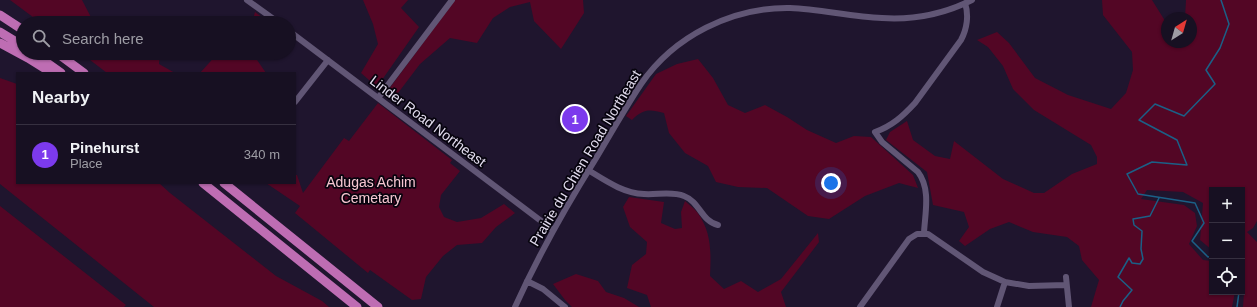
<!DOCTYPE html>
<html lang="en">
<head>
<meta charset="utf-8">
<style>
	body { margin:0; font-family:Helvetica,sans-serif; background:#241e2f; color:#f1f3f6 }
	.controls { position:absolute; right:12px; bottom:12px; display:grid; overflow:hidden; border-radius:0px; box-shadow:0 1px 3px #0004 }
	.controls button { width:36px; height:36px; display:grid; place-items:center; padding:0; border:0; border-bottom:1px solid #363040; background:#171022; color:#f1f3f6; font:20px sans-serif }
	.compass { position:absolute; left:1161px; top:12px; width:36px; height:36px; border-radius:50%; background:#171022; box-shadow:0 1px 3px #0004; rotate:37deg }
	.you { position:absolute; left:831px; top:183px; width:14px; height:14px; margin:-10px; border:3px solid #fff; border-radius:50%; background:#1a73e8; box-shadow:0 0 0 6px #1a73e833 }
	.badge { display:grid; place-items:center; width:26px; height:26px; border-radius:50%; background:#7c3aed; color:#fff; font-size:13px; font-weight:700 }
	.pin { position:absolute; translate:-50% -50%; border:2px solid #fff; box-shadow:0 1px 4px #0006 }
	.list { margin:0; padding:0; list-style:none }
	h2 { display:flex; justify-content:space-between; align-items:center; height:52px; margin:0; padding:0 16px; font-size:17px }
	h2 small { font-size:13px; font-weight:400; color:#9e9da5 }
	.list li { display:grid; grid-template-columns:26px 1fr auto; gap:12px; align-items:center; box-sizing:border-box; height:60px; padding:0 16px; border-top:1px solid #363040 }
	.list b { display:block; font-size:15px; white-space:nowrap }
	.list p { margin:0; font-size:13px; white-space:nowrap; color:#9e9da5 }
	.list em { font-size:13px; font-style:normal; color:#9e9da5 }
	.icon { flex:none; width:22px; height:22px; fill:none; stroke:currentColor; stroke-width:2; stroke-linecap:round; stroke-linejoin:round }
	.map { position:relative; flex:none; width:1257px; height:307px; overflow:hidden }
	.search { position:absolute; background:#171022; box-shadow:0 1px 3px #0004; left:16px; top:16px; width:280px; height:44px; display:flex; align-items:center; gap:10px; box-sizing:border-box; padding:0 14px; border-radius:22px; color:#9e9da5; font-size:15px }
	.panel { position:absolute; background:#171022; box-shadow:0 1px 3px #0004; left:16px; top:72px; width:280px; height:112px; border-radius:0px }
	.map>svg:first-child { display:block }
	.green { fill:#530625 }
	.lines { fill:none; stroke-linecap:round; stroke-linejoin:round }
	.stream { stroke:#1b6087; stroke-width:1.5 }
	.minor { stroke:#615675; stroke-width:6 }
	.highway { stroke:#be6db3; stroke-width:9 }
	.labels { text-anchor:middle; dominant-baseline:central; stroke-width:3.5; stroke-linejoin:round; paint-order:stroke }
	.street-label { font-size:14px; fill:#e3ddef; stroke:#07040e }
	.park-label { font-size:14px; fill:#f8c7d2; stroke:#07040e }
</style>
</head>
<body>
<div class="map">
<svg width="1257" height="307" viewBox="0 0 1257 307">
	<rect width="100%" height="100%" fill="#1f152e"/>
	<path class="green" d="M10,0H82L94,23H41Z
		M363,0H408L401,8L419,27L377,87L361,73L378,44L373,24Z
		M455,0H583L584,13L561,49L534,21L530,2L510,7L493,18L477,43L450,38L420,64L395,97L386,93Z
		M1102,0H1152L1167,24V42H1191V18H1185L1186,0H1257V221L1253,228L1247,232L1257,242V307H1243L1245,278L1242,275V190H1212V250L1200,240L1203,203L1183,192L1147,190L1141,199L1184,205L1195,213L1197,226L1189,244L1203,260L1212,261V292H1235L1232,307H1091L1099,280L1082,260L1079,246L1067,237L1033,232L1009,222L990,229L965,246L959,241L969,227L964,212L933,205L927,172L886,140L890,132L907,121L913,140L935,156L950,159L954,141L1003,179L1034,193H1044L1072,174L1097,164V157L1091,145L1034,110L1013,89L1003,66L988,47L977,40L997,32L1009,43L1035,78L1068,95L1111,109L1126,93L1133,70L1132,52L1103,15Z
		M255,12L270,23H252Z
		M81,53H160L159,64L175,73H107Z
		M218,53H255V57L266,73H200Z
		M698,59L713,78L728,105L745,113L765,105L787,117L807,130L836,143L854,136L871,137L913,175L918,188L899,183L865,196L829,219L808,216L767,188L738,187L716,182L708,166L685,153L669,133L664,113C649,109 643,109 632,120L626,116L656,74L677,64Z
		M0,78L17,84V183H159L170,193L276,276L322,301L329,307H154L0,184Z
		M378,103L452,160L450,163L460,171L441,195L439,207L444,217L457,222L481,218L504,204L515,213L496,227L482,243L457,245L443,256L426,277L421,299L412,300L370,270L368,273L295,213L300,206L266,183H295V175H297L303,193L344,138L349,141Z
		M629,197L664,202L661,223L675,229L682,228L681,212L685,201C689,205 694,208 697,212C712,232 711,253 710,276L724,289L741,281L758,292L781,279L818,233L819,242L781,292L786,307H651L647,295L627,288L632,265L646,254L647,242L630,227L623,207Z
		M0,206L126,305L124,307H0Z
		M576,274L598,281L606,292L624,298L639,307H572L565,300L553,284Z"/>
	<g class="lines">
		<path class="stream" d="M1212,256L1208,257L1192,241L1204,223L1195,203L1138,194L1127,174L1152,162L1187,165L1177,140L1139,120L1155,104L1184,116L1215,84L1206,70L1220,48L1229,24L1221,0
			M1120,307L1123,301L1132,290L1118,277L1129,258L1132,263L1140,264L1143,259L1141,249L1142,231L1134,225L1133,219L1150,216L1159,198
			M1237,307L1239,292"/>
		<path class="minor" d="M247,0L279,23
			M289,31L553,230
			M378,98L452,0
			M295,102L328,60
			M588,170C606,181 623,193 644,194C657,195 672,191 684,196C700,202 701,221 718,225
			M924,233C925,213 931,189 918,172L882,142L875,132C892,126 903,116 915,103L961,40C967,29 969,15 965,3
			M1066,277L1069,307
			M527,281L543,289L565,307
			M515,307C538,256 565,208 595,160C610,135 625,108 641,84C674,36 732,7 790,8C821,9 851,17 882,18C913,20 944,14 972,0
			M860,307L909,239L917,234H928L983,272L1005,282L1029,286L1066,285
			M997,307L1005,282"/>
		<path class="highway" d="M0,15L23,30
			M0,32L23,46
			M0,43L28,58L52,73
			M33,53L61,73
			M57,53L84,73
			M203,183L357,307
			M224,183L378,307"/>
	</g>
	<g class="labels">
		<g class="street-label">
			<text transform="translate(428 121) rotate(37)">Linder Road Northeast</text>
			<text transform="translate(585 158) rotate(-59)">Prairie du Chien Road Northeast</text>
		</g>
		<g class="park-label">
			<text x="371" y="182">Adugas Achim<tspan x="371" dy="16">Cemetary</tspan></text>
		</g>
	</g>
</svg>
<div class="controls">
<button>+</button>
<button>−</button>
<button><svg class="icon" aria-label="locate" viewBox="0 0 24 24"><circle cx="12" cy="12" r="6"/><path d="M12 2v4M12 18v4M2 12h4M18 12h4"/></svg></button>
</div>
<svg class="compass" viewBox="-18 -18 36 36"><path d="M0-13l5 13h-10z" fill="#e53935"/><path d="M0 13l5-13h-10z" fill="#9e9da5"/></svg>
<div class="you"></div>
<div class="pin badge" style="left:575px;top:119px">1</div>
<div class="search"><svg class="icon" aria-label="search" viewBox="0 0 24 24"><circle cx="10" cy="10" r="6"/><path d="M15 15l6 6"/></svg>Search here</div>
<section class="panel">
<h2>Nearby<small></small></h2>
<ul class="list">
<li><span class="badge">1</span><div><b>Pinehurst</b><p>Place</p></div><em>340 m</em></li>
</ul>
</section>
</div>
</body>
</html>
